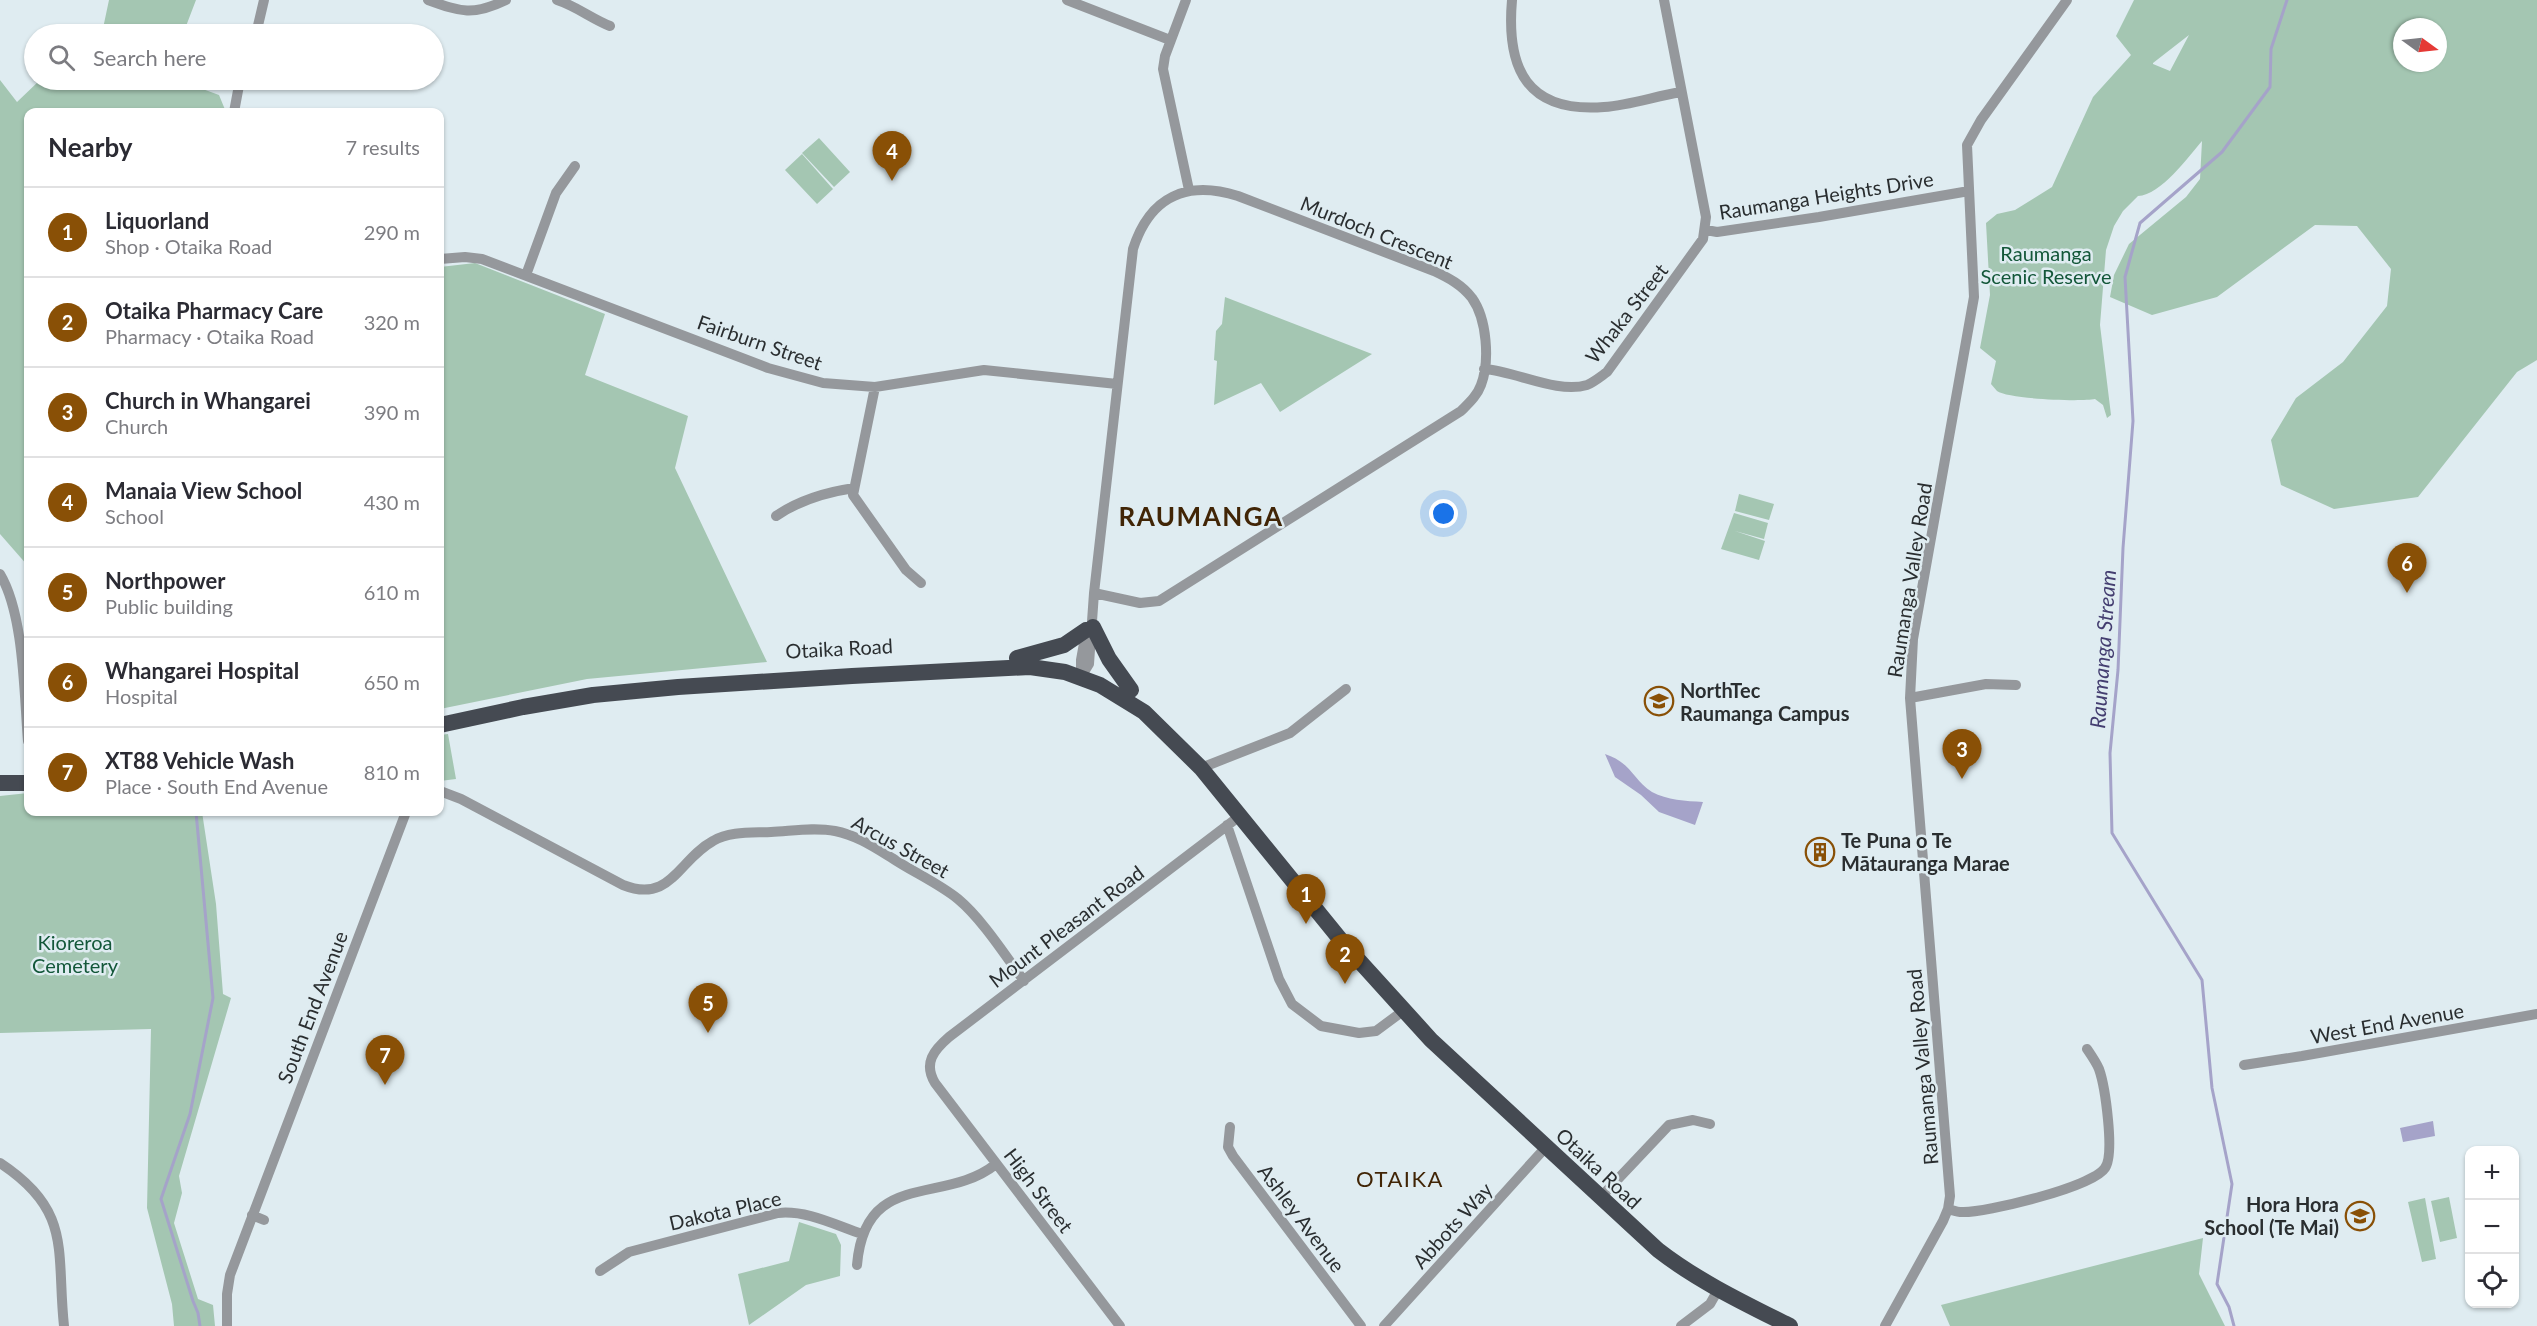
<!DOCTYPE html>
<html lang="en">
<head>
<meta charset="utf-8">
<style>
	body { margin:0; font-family:Lato,sans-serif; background:#f7f7f7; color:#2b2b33 }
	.controls { position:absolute; right:18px; bottom:18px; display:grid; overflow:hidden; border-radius:12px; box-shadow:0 2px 4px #0004 }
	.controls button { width:54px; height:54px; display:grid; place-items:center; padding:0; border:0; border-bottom:2px solid #e1e1e2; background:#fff; color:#2b2b33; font:30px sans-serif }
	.compass { position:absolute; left:2393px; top:18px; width:54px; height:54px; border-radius:50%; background:#fff; box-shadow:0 2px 4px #0004; rotate:105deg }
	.you { position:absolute; left:1444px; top:514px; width:21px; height:21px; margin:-15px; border:4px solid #fff; border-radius:50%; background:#1a73e8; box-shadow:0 0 0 9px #1a73e833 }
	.badge { display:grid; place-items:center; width:39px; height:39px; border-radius:50%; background:#895006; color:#fff; font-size:20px; font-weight:700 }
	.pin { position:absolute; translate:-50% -50px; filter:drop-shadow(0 2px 3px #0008) }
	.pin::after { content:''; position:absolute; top:32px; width:21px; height:18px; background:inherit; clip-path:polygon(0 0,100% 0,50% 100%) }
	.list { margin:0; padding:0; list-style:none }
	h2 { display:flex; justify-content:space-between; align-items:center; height:78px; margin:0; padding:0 24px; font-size:26px }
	h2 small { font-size:20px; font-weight:400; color:#7c7c81 }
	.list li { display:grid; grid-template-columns:39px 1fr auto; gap:18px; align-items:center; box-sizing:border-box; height:90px; padding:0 24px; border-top:2px solid #e1e1e2 }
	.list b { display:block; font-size:22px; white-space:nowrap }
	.list p { margin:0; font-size:20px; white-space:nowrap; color:#7c7c81 }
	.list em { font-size:20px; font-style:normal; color:#7c7c81 }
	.icon { flex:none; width:33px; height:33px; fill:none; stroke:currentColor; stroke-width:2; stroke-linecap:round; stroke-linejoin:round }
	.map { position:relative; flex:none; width:2537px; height:1326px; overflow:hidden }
	.search { position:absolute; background:#fff; box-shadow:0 2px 4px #0004; left:24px; top:24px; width:420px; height:66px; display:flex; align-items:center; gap:15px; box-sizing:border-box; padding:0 21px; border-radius:33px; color:#7c7c81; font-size:22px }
	.panel { position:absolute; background:#fff; box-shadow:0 2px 4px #0004; left:24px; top:108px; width:420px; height:708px; border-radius:12px }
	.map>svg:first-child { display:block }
	.green { fill:#a4c6b2; fill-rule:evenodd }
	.water { fill:#a5a3c9 }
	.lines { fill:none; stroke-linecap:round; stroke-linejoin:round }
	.stream { stroke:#a5a3c9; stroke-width:3 }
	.minor { stroke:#95989c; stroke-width:10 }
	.trunk { stroke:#454a52; stroke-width:16 }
	.labels { text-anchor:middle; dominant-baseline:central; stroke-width:5; stroke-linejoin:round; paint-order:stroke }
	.street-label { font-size:20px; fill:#2a2e30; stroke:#dfecf1 }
	.park-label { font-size:20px; fill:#135739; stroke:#dfecf1 }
	.poi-label { font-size:20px; font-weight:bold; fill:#2a2e30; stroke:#dfecf1; text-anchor:start }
	.water-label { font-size:21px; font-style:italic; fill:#443e70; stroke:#dfecf1 }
	.quarter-label { font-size:22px; letter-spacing:1.5px; fill:#412506; stroke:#dfecf1 }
	.district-label { font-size:26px; font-weight:bold; letter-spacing:1.5px; fill:#412506; stroke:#dfecf1 }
</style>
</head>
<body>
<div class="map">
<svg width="2537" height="1326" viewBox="0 0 2537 1326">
	<rect width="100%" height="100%" fill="#dfecf1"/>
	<path class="green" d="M109,0H196L183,34H100L102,33Z
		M2134,0H2537V360L2517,372L2418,497L2334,509L2281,485L2271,440L2296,398L2343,362L2387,306L2391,269L2357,226L2315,225L2217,297L2152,315L2110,297L2114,275L2129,244L2186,197L2200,179L2202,141C2188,157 2161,195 2138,196L2123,211L2114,226L2106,250L2100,325L2111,415L2107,418L2103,405L2095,399C2080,402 2008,399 1997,391C1995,389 1993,386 1991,384L1996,361L1980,348L1990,295L1986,223L1997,214L2015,210L2052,187L2093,97L2131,55L2116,36ZM2402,27H2438V63H2402ZM2189,35L2170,71L2153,64V63Z
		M0,80L17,102L40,80H178L219,95L226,112H28V566L0,534Z
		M819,138L850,172L834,187L802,153Z
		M802,154L833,189L817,204L785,170Z
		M475,263L605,314L585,375L688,416L675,468L767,662L587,679L440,709V267Z
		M1225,297L1372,354L1280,412L1261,383L1214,405L1217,361L1214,360L1216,331L1222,324Z
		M1739,494L1774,504L1769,520L1735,511Z
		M1734,513L1768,523L1764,539L1735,531L1765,541L1759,560L1721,549Z
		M448,734L456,779L440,781V735Z
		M28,793V812H202L216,904L223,994L231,998L179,1176L182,1193L174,1223L198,1299L213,1305L215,1326H174L172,1304L147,1208L151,1029L0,1033V796Z
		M2449,1197L2457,1238L2440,1242L2431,1201Z
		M2425,1198L2436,1259L2422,1262L2408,1202Z
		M799,1222L836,1234L841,1245L840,1276L806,1285L749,1325L738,1274L789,1261Z
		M2203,1238L2199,1274L2225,1326H1950L1941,1305Z"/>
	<path class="water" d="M1605,754C1632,763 1633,780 1652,792C1667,800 1686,801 1703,802L1695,825L1659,812L1641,795L1615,777Z
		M2433,1121L2435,1136L2403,1142L2400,1128Z"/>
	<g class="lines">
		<path class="stream" d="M196,812L213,998L190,1114L161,1199L193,1301L198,1313L200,1326
			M2234,1326L2229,1307L2217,1284L2232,1184L2212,1088L2202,980L2112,833L2110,753L2118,670L2123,548L2133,421L2125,277L2140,223L2222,152L2270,87L2271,49L2287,0"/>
		<path class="minor" d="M428,0C461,12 473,16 506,0
			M557,0C576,6 592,19 610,26
			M1067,0L1170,40
			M1186,0L1165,56L1163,69L1189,190
			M1512,0C1506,69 1527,113 1604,107C1630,105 1656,96 1681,92
			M256,34L264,0
			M234,112L240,80
			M1706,230L1717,232L1819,217L1969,191
			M440,259L465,257L482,259L768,368L823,383L875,387L984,370L1117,384
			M526,275L556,193L575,166
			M1484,369C1515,371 1557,394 1587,385C1594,382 1600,377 1607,372L1703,239L1706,217L1664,0
			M875,387L853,495L906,570L921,583
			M776,516C798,501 827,492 854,488
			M0,574C24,614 24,693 28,741
			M1081,677L1089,664L1094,593L1133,249C1150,196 1187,180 1238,196L1434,271C1449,278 1462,285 1472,298C1487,319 1490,361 1481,385C1477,396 1469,403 1461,411L1159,601L1140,603L1094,593
			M1081,677V660L1087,627
			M1910,698L1986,684L2016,685
			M1201,768L1290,733L1346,689
			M440,791L461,799L623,885C671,904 678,860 713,841C730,831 752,833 771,832C792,831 814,827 835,831C856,835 874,847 892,858C913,872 938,883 958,899C982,919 1005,955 1024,981
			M1227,825L1279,979L1292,1004L1321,1026L1359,1033L1376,1031L1403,1011
			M2244,1065L2302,1056L2537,1014
			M1230,1127L1228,1147L1233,1156L1361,1326
			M0,1163C73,1211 56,1251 64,1326
			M1600,1198L1669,1125L1693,1120L1710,1124
			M1948,1209C1952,1210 1957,1212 1962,1212C1985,1213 2093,1187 2105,1168C2115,1154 2105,1086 2099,1069C2096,1062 2091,1055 2087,1049
			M252,1215L264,1220
			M857,1265C865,1168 944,1206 996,1164
			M600,1271L629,1252L778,1213C807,1210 835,1225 862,1234
			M227,1326V1294L230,1275L406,812
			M1120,1326L935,1083C923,1063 934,1050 949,1037L1241,815
			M1384,1326L1546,1147
			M1681,1326L1710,1304L1718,1290
			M1885,1326L1943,1221L1948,1209L1950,1196L1910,698L1913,639L1974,297L1967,145L1981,120L2067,0"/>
		<path class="trunk" d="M1093,627L1109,659L1131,690
			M1017,658L1064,645L1086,630
			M440,725L523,707L593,695L678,687L852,676L1030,667L1065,672L1100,685L1144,712L1201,768L1344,944L1431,1040L1658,1250C1698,1281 1744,1303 1790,1326
			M0,783H28"/>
	</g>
	<defs>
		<g id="university-ring" transform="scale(1.5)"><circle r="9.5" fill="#dfecf1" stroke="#895006" stroke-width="1.5"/><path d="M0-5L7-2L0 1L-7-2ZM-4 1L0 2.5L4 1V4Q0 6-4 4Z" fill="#895006"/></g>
		<g id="building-ring" transform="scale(1.5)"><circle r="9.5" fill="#dfecf1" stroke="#895006" stroke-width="1.5"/><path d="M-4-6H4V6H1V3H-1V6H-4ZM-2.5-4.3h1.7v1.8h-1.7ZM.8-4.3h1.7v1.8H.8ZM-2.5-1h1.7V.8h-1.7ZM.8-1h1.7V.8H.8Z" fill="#895006"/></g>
		<g id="school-ring" transform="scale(1.5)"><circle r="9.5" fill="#dfecf1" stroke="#895006" stroke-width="1.5"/><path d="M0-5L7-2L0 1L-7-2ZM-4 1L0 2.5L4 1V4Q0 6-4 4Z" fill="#895006"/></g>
	</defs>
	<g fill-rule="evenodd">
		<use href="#university-ring" x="1659" y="701"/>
		<use href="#building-ring" x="1820" y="852"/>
		<use href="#school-ring" x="2360" y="1216"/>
	</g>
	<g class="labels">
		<g class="street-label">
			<text transform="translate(1826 195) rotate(-9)">Raumanga Heights Drive</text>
			<text transform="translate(1377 232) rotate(22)">Murdoch Crescent</text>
			<text transform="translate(1626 313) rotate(-52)">Whaka Street</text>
			<text transform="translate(760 342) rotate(19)">Fairburn Street</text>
			<text transform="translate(1909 580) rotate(-81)">Raumanga Valley Road</text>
			<text transform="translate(839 648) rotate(-3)">Otaika Road</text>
			<text transform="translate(901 846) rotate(29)">Arcus Street</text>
			<text transform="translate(1066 926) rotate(-37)">Mount Pleasant Road</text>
			<text transform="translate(312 1007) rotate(-69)">South End Avenue</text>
			<text transform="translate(2387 1023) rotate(-10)">West End Avenue</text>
			<text transform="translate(1922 1067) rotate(-95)">Raumanga Valley Road</text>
			<text transform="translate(1599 1168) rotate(43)">Otaika Road</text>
			<text transform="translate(1039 1190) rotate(53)">High Street</text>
			<text transform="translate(725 1210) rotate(-13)">Dakota Place</text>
			<text transform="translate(1302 1218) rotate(53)">Ashley Avenue</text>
			<text transform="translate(1452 1225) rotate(-48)">Abbots Way</text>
		</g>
		<g class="park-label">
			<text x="2046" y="253">Raumanga<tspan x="2046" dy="23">Scenic Reserve</tspan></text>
			<text x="75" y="942">Kioreroa<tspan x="75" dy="23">Cemetery</tspan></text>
		</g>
		<g class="poi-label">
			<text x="1680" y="690">NorthTec<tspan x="1680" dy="23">Raumanga Campus</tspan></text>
			<text x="1841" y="840">Te Puna o Te<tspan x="1841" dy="23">Mātauranga Marae</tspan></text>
			<text x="2339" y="1204" text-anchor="end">Hora Hora<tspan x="2339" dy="23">School (Te Mai)</tspan></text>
		</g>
		<g class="water-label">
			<text transform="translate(2102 649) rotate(-86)">Raumanga Stream</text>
		</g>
		<g class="quarter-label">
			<text x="1400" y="1178">OTAIKA</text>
		</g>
		<g class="district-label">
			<text x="1201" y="516">RAUMANGA</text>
		</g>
	</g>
</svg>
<div class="controls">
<button>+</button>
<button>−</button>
<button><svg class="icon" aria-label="locate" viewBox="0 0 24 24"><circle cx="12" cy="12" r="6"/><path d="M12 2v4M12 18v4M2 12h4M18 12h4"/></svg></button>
</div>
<svg class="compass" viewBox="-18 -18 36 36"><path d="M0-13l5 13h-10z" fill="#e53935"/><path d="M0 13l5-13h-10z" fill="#7c7c81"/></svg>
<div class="you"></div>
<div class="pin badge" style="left:1306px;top:924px">1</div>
<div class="pin badge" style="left:1345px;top:984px">2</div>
<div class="pin badge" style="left:1962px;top:779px">3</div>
<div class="pin badge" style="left:892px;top:181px">4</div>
<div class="pin badge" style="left:708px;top:1033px">5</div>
<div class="pin badge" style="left:2407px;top:593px">6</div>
<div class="pin badge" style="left:385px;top:1085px">7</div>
<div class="search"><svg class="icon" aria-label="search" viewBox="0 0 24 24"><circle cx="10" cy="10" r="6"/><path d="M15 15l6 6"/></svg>Search here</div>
<section class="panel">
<h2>Nearby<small>7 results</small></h2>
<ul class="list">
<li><span class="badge">1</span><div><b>Liquorland</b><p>Shop · Otaika Road</p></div><em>290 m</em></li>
<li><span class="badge">2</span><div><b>Otaika Pharmacy Care</b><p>Pharmacy · Otaika Road</p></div><em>320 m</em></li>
<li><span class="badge">3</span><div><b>Church in Whangarei</b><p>Church</p></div><em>390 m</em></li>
<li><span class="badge">4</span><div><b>Manaia View School</b><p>School</p></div><em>430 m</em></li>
<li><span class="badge">5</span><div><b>Northpower</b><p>Public building</p></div><em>610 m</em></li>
<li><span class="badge">6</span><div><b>Whangarei Hospital</b><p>Hospital</p></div><em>650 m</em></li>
<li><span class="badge">7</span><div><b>XT88 Vehicle Wash</b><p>Place · South End Avenue</p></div><em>810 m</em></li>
</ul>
</section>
</div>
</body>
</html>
